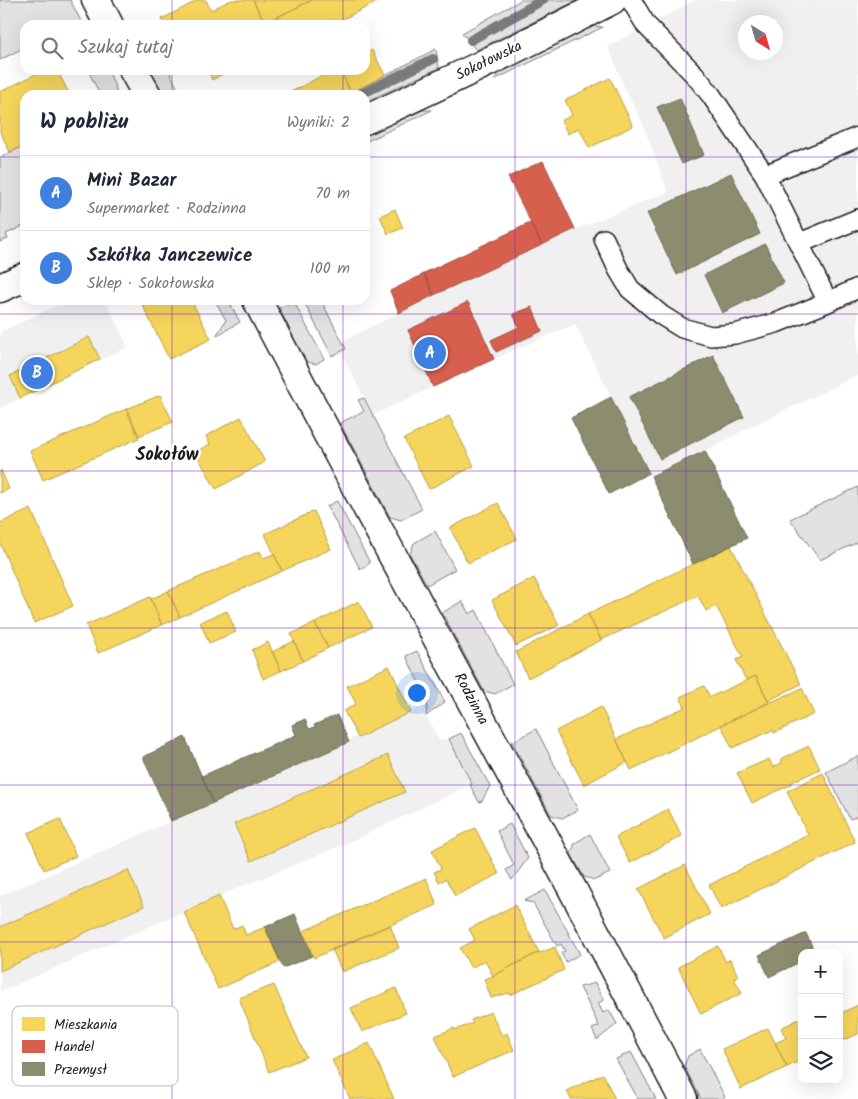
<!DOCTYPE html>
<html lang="pl">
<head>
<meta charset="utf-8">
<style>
	body { margin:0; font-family:Kalam,sans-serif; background:#f6f6f7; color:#1f2937 }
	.controls { position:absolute; right:15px; bottom:15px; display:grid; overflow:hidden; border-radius:10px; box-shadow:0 5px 20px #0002 }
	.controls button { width:45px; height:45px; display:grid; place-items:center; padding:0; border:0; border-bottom:1px solid #e0e1e3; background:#fff; color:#1f2937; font:25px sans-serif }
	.compass { position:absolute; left:738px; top:15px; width:45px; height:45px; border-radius:50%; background:#fff; box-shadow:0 5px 20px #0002; rotate:143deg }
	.you { position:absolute; left:416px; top:692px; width:18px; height:18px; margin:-12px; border:4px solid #fff; border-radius:50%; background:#1a73e8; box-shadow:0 0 0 8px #1a73e833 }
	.badge { display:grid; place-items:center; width:32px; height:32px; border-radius:50%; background:#1f6fb2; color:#fff; font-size:16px; font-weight:700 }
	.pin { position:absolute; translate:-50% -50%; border:2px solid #fff; box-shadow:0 1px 5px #0006 }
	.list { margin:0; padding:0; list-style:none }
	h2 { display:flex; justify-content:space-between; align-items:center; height:65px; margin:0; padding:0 20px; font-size:21px }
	h2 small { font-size:16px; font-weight:400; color:#747a83 }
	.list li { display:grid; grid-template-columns:32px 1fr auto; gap:15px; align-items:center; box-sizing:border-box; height:75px; padding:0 20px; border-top:1px solid #e0e1e3 }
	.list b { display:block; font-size:19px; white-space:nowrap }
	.list p { margin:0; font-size:16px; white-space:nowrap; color:#747a83 }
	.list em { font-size:16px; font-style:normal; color:#747a83 }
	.icon { flex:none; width:28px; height:28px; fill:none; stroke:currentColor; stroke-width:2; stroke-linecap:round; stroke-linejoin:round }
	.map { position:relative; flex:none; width:858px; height:1099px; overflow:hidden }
	.search { position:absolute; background:#fff; box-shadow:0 5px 20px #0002; left:20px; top:20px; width:350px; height:55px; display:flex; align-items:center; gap:12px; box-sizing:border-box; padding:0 18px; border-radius:15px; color:#747a83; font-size:19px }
	.panel { position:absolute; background:#fff; box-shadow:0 5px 20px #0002; left:20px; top:90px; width:350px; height:215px; border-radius:15px }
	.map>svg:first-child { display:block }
	.built { fill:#f0f0f0; fill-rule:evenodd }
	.green { fill:#e2e2e2; stroke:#7f7f7f }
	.homes { fill:#f6d55c; stroke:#b59e49 }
	.shops { fill:#d6604d; stroke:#9e4c3e }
	.industry { fill:#8c8c6e; stroke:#6a6a55 }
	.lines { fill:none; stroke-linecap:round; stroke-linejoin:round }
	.stream { stroke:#7a7a7a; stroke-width:10 }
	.lane-casing { stroke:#1c1c1c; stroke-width:22 }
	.street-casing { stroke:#1c1c1c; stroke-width:31 }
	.secondary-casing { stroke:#1c1c1c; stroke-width:31 }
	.lane { stroke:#fff; stroke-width:19 }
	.street { stroke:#fff; stroke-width:28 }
	.secondary { stroke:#fff; stroke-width:28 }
	.grid { fill:none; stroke:#7b2cbf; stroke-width:1; stroke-opacity:0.55 }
	.labels { text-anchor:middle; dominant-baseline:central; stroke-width:5; stroke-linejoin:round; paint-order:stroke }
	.street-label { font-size:15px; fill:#1c1c1c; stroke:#fff }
	.quarter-label { font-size:18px; font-weight:bold; fill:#1c1c1c; stroke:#fff }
	.key { fill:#fff; stroke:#bbb; stroke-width:1 }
	.key-label { font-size:14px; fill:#1c1c1c }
</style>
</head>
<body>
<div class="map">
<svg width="858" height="1099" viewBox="0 0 858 1099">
	<rect width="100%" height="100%" fill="#fff"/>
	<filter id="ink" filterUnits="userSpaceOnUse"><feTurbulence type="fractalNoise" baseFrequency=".02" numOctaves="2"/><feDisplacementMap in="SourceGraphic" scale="10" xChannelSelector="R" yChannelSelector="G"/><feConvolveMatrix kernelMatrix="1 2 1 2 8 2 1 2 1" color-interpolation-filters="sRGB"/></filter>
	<g filter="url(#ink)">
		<path class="built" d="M696,0H858V375L748,428L705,451L651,476L575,324L494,359L373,415L340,351L346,348L343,341L434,295L575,229L584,226L668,192L642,122L625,89L608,46ZM746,22H776V52H746Z
			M69,300H105L128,347L0,408V332Z
			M429,702L426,716L439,740L449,739L472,784L470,785L356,839L219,896L0,992V896L213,803L347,740L357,737L358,738L370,732V731L411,712Z"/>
		<path class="green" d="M0,0H70L83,25H25V47L0,60Z
			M521,0H578L476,50L462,33Z
			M594,26L603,27L494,80L501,72Z
			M436,49L439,68L365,102V95H347Z
			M88,70H108L117,91L110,95H100Z
			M150,70H170L171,72L170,73L181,95H163Z
			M422,110H432L365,142V136Z
			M25,145V225L6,234L8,239L0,242V158Z
			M215,300H228L240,322L216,336L226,320Z
			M303,300H321L346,349L332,356Z
			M294,302L324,359L316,364L305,361L279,308Z
			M364,398L422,509L401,520L390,517L340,423L364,411L358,400Z
			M858,487V542L820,560L790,519Z
			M337,501L370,563L360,569L327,506Z
			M435,531L455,569L427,585L410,554L414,543Z
			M462,601L469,614L476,610L513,684L495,694L484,691L442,613Z
			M417,651L445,702L426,716L428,702L406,656Z
			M536,729L578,810L562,818L551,815L512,742Z
			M461,733L490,786L482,801L479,802L470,785L472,784L449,739Z
			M858,756V816L850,819L826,772Z
			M510,824L528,858L512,880L506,870L514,865L497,831Z
			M590,834L610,873L595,880L584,877L571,854L575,843Z
			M545,890L580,954L566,962L561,953L565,951L561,944L557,946L533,903L524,901Z
			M595,983L604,1000L598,1003L603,1013L609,1010L617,1024L597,1040L592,1029L599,1026L580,987Z
			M700,1049L725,1097L722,1099H701L684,1066L688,1056Z
			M631,1052L656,1099H638L616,1059Z"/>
		<path class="homes" d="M198,0H206L211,10L231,0H253L265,23L261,25H165L162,19Z
			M253,0H312L265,23Z
			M312,0H381L333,24L331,20L321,25H266L265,23Z
			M372,50L385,75L351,93L340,70H365V54Z
			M44,70H57L70,95H25V145L10,152L0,132V92Z
			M208,70H230L212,80Z
			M333,70H340L351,93L346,95H285Z
			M610,78L633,126L589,148L579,128L568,134L561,121L572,115L565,100Z
			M395,209L403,228L388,234L380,216Z
			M140,300H191L211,339L169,359Z
			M89,337L100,359L20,398L10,376Z
			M160,395L173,422L139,436L127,409Z
			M126,409L139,438L43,480L30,451Z
			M449,416L474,466L429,489L404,439Z
			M241,417L265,462L216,489L195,452L210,444L206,436Z
			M1,470L9,489L0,493V471Z
			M498,503L517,539L468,563L450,528Z
			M31,509L73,606L34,623L0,543V523Z
			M314,511L331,549L282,571L265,534Z
			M731,546L801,684L768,701L756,676L746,680L736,660L743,657L716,606L706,611L698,596L601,640L588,614Z
			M260,551L263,558L274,554L282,571L180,617L168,591Z
			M534,578L559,625L516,646L492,600Z
			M168,591L180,617L162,625L151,599Z
			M150,597L162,625L98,653L86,625Z
			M359,601L372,627L328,648L315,623Z
			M227,611L236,632L209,643L200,622Z
			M588,614L601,640L528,678L516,652Z
			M315,623L328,648L303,661L291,634Z
			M294,641L303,661L281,671L272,652Z
			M268,642L281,671L263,679L252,650Z
			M389,666L411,712L370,731L371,732L358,738L344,711L356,704L347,686Z
			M756,676L769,702L631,770L616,739H617L685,707L680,697L704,686L710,697Z
			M802,688L814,714L774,733L773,730L732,748L721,725Z
			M601,707L627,762L584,785L556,731Z
			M809,746L820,769L792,782V784L752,803L737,773L769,759L773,767L782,763L781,759Z
			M388,755L405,792L251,861L234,824Z
			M823,773L855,842L721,909L709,885L808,835L787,791Z
			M668,809L682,836L630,863L616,837Z
			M60,819L76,856L44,870L28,833Z
			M475,828L499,874L455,896L446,879L439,882L434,872L441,869L432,850Z
			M685,865L710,914L664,938L638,889Z
			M128,870L144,906L0,971V927Z
			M426,878L437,905L314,958L303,931Z
			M219,896L233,929L242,925L246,935L265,927L280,962L218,989L184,912Z
			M515,905L539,952L493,976L485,960L471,968L460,948L475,940L469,929Z
			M390,925L399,948L342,972L332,949Z
			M718,946L726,962L730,959L738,976L734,978L742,993L701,1014L678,967Z
			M555,947L564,970L510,995L509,993L491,998L484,979L493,976L539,952L540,953Z
			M274,985L306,1057L269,1072L239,998Z
			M396,988L406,1013L362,1032L351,1008Z
			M858,1005V1034L839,1042V1014Z
			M491,1012L502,1036L507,1033L514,1050L453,1077L435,1036L454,1028L455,1030L473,1023L471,1020Z
			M799,1019L802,1025V1060L787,1067L775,1043L786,1038L781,1028Z
			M768,1028L787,1067L741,1089L722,1049Z
			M369,1043L394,1099H350L332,1060Z
			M603,1074L615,1099H571L567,1091Z"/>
		<path class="shops" d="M543,161L575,229L542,245L508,177Z
			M530,223L542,245L434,295L424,273Z
			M424,274L434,295L399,313L390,291Z
			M468,302L494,359L433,387L408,330Z
			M532,307L542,331L496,352L491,340L519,327L513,314Z"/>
		<path class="industry" d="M680,98L704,155L682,164L657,107Z
			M731,173L760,234L677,275L647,213Z
			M765,244L784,283L722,313L704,275Z
			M713,355L744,417L660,459L629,397Z
			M611,397L649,473L609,494L571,418Z
			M705,451L747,538L693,564L651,476Z
			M337,715L349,742L213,803L202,776L296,735L292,725L305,719L309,729L315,727L314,725Z
			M185,737L213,803L171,821L143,757Z
			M295,914L312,956L283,968L265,927Z
			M806,933L815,953H802V961L769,977L759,955Z"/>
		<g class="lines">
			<path class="stream" d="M471,40L543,0
				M359,95L433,59"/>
			<g class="lane-casing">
				<path id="lane" d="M631,0L646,25L695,75L711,95L765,175L828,302L858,288
					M765,175L858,137
					M604,239L618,269L630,289L661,315L682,328L711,336L735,334L776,323L828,302
					M800,243L858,219"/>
			</g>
			<g class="street-casing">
				<path id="street" d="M96,0L109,25
					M133,70L147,95
					M257,300C396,568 545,831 683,1099"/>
			</g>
			<g class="secondary-casing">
				<path id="secondary" d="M365,120C448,82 530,42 612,0
					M0,288L25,277"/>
			</g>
			<use href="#lane" class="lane"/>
			<use href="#street" class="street"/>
			<use href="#secondary" class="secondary"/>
		</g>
	</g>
	<path class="grid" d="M172,0V25M343,0V25M515,0V1099M686,0V1099M172,70V95M343,70V95M0,157H25M365,157H858M172,300V1099M343,300V1099M0,314H858M0,471H858M0,628H858M0,785H858M0,942H858"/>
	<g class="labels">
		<g class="street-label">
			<text transform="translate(489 61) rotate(-26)">Sokołowska</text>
			<text transform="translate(471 699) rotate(62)">Rodzinna</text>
		</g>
		<g class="quarter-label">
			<text x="167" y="455">Sokołów</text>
		</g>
	</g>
	<rect x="12" y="1006" width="166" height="80" rx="8" class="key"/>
	<rect x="22" y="1017" width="23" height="14" fill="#f6d55c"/>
	<rect x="22" y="1040" width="23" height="13" fill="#d6604d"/>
	<rect x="22" y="1062" width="23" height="14" fill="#8c8c6e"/>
	<g class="key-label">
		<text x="54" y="1029">Mieszkania</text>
		<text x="54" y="1051">Handel</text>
		<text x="54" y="1074">Przemysł</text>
	</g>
</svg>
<div class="controls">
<button>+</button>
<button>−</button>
<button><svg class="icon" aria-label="layers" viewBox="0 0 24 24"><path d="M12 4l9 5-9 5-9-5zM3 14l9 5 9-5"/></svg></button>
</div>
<svg class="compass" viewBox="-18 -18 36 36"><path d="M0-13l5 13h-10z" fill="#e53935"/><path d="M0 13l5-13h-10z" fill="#747a83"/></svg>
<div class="you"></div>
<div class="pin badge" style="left:430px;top:353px;background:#3f7fe0">A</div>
<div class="pin badge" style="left:37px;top:373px;background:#3f7fe0">B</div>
<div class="search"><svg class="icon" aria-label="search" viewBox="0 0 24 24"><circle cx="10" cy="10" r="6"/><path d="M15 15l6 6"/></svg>Szukaj tutaj</div>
<section class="panel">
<h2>W pobliżu<small>Wyniki: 2</small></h2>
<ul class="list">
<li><span class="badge" style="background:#3f7fe0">A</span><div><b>Mini Bazar</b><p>Supermarket · Rodzinna</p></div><em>70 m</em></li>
<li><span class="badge" style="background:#3f7fe0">B</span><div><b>Szkółka Janczewice</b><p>Sklep · Sokołowska</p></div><em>100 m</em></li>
</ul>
</section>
</div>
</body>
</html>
